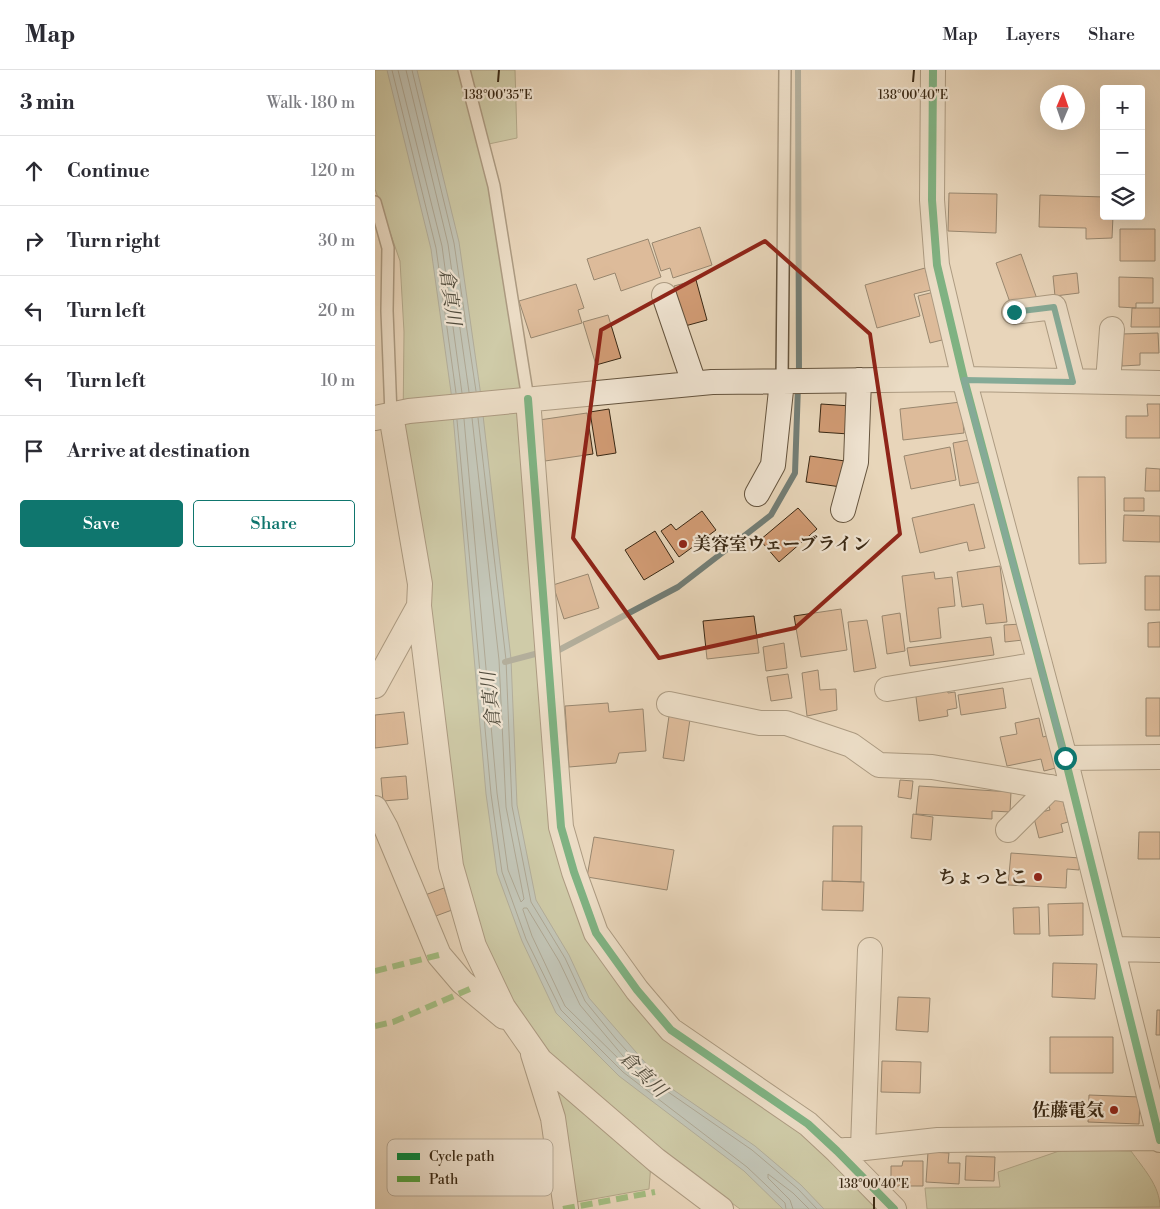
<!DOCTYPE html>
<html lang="en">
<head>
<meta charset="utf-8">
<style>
	body { margin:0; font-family:"Libre Bodoni","Noto Serif JP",serif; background:#f2f2f3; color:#2b2b33 }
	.controls { position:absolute; right:15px; top:15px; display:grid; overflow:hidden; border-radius:5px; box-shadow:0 5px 20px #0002 }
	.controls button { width:45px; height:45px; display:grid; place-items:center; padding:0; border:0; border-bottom:1px solid #e1e1e2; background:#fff; color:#2b2b33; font:25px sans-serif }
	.compass { position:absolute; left:665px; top:15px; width:45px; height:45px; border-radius:50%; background:#fff; box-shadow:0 5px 20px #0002; rotate:2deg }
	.stop { position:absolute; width:15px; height:15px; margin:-11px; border:4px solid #0f766e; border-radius:50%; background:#fff }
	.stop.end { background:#0f766e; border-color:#fff; box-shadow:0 1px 5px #0008 }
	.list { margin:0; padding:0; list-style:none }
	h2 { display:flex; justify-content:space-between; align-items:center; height:65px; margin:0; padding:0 20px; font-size:21px }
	h2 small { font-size:16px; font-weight:400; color:#7c7c81 }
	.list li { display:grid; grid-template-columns:32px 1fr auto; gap:15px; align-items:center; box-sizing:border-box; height:70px; padding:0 20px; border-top:1px solid #e1e1e2 }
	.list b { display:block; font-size:19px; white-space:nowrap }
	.list em { font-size:16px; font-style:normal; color:#7c7c81 }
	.actions { display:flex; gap:10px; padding:15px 20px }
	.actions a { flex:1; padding:11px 0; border:1px solid #0f766e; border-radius:5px; text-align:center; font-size:18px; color:#0f766e }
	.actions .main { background:#0f766e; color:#fff }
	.icon { flex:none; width:28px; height:28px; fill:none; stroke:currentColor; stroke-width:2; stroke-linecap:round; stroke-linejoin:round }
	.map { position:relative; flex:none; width:785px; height:1139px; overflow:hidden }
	header { display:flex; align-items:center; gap:30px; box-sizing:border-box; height:70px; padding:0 25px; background:#fff; border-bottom:1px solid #e1e1e2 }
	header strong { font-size:24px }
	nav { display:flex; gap:28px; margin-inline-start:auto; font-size:18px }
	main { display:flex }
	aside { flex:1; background:#fff }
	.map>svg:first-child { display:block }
	.green { fill:#b2be92; stroke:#767353 }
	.water { fill:#9ab7b8; stroke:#737e76 }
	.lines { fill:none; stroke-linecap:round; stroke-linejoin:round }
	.shore { stroke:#6a7066; stroke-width:1 }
	.stream { stroke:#737e76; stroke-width:6 }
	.building { fill:#d19b74; stroke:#392814 }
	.service-casing { stroke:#65543e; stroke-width:14 }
	.minor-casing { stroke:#65543e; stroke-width:26 }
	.service { stroke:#f0e4d2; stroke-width:11 }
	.minor { stroke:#f0e4d2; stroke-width:24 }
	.quiet { stroke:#53a33f; stroke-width:6; stroke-dasharray:12 6; stroke-linecap:butt }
	.cycleway-casing { stroke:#f0e4d2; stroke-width:11 }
	.cycleway { stroke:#00873e; stroke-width:8 }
	.route { stroke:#0f766e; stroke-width:6 }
	.marked { fill:none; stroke:#8f2418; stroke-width:4; stroke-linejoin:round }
	.ticks { fill:none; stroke:#392814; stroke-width:2 }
	.poi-dot { fill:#8f2418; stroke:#f0e4d2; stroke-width:2 }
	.labels { text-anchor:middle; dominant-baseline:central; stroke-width:4.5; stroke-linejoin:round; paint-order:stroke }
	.poi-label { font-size:18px; font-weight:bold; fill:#392814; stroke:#f0e4d2; text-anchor:end }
	.water-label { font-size:19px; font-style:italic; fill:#514c3d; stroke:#f0e4d2 }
	.key { fill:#f0e4d2; stroke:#b9ac99; stroke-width:1 }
	.key-label { font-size:14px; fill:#392814 }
	.ticks-label { font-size:12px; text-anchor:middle; fill:#392814; stroke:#f0e4d2; stroke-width:4.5; stroke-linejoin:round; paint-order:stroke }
</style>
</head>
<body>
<header>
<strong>Map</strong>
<nav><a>Map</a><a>Layers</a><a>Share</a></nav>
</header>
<main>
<aside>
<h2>3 min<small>Walk · 180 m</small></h2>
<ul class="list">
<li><svg class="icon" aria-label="ahead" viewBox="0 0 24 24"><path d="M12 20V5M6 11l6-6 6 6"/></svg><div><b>Continue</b></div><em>120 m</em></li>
<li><svg class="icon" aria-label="right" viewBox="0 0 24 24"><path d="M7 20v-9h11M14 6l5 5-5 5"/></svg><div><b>Turn right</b></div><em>30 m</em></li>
<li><svg class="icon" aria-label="left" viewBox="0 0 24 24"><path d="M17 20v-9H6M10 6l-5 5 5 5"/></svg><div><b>Turn left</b></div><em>20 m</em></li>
<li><svg class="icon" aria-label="left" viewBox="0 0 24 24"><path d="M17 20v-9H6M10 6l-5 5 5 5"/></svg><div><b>Turn left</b></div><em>10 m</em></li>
<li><svg class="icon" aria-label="arrive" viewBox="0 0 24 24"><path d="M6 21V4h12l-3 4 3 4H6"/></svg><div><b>Arrive at destination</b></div></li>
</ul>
<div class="actions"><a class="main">Save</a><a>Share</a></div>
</aside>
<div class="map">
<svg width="785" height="1139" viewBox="0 0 785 1139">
	<rect width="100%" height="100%" fill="#e8d6ba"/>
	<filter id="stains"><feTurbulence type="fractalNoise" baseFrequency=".004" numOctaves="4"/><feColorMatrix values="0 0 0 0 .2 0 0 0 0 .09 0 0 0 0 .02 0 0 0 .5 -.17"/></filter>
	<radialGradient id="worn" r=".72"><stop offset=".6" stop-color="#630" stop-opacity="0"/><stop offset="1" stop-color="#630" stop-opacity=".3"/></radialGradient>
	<path class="green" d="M0,0H85L110,89L154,348L207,843L269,928L466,1093L505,1139H365L165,990L108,895L72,762L28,356L29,262L25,191L0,119Z
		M95,0H140L142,68L109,75Z
		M170,1005L276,1093L274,1119L202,1132Z
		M690,1079L756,1081C768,1098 785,1116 785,1137L552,1139L550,1118L625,1117L623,1102Z"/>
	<path class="water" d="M12,0H42L84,172L105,319L136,589L142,735L161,830L194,885L214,928L287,1012L380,1076L426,1115L449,1139H408L369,1101L244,1006L181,943L147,871L122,803L111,724L76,322L56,179Z"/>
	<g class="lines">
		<path class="shore" d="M17,0L61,178L81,323
			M23,0L67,176L87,323
			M31,0L73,174L94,322
			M37,0L79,173L101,321
			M103,348L131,590L137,736L156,832L190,888L210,931L241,969L283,1015L377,1080L423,1119L442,1139
			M89,349L122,723L133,800L146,832L149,829L131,737L124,590L97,348
			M82,350L116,724L127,802L151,869L186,940L248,1002L372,1097L410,1133L411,1139
			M149,838H152L184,891L205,935L253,992V996L250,995L190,936L157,866L148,840Z
			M418,1139L415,1130L393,1108V1104L418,1123L434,1139"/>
		<path class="stream" d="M423,0L424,306
			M184,580L303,517L396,445L420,403L423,316
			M130,592L160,584"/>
	</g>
	<path class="building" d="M574,123L622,124L621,163L573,161Z
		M665,125L729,127V146H738L737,168L711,169V158L664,157Z
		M325,157L337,195L298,208L295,198L286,201L277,173Z
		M745,159H780V191H745Z
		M273,169L286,207L246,221L240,203L219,210L212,189Z
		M646,184L662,229L637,238L621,193Z
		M550,198L556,220L539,224L545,246L502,258L490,215Z
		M702,203L704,223L680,226L678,206Z
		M744,207L778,208V233H761V238L744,237Z
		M321,210L332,250L310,256L299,216Z
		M201,214L209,238L203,240L207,253L156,268L144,231Z
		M563,221L575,268L555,273L543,226Z
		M757,238H785V257H756Z
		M233,245L246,288L221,295L208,252Z
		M783,263L784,283H765V295L747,296L746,264Z
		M586,332L589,363L528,370L525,339Z
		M446,334L476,336L474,364L444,362Z
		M772,334H785V368H751V346H773Z
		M234,339L241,383L222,386L215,342Z
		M212,343L218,384L170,391L164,350Z
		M599,369L606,412L585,416L578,373Z
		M575,377L581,410L536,419L529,386Z
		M435,386L470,391L466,417L431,412Z
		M771,398L785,399V421H770Z
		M703,407H730L731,493L704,494Z
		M749,428H769V441H749Z
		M599,434L610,478L594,481L592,472L545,483L537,448Z
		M423,438L442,459L404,492L385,470Z
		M327,441L341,460L304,487L286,461L296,454L301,460Z
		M749,445L785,446V472L748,471Z
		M280,461L299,492L269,510L250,480Z
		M625,496L632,552L611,554L608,534L587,537L582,502Z
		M559,502L560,509L577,507L580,536L563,538L566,568L535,572L527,506Z
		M213,504L224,538L189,549L178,515Z
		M770,506H785V540H770Z
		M466,539L472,580L426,587L419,546Z
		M525,543L530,581L512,584L507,546Z
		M379,546L384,583L332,589L328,551Z
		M492,550L501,598L479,602L473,552Z
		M785,552V577H773V553Z
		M647,554L648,570L630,572L629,555Z
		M616,567L619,585L535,596L532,578Z
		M409,573L412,598L391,601L388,577Z
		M443,600L445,620L461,619L462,640L432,646L427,603Z
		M413,604L417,628L396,631L392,607Z
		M571,614L573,623L580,622L582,638L572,640L573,646L544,651L540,619Z
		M628,618L631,638L586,645L583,625Z
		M771,628H785V666H771Z
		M233,633L234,642L268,639L271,681L244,683L241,693L194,697L190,636Z
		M29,642L33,674L0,678V645Z
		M294,646L315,649L309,691L288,688Z
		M664,648L668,667L675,665L685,697L669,701L666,689L632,696L625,667L642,664L640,653Z
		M31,706L33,729L8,731L6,708Z
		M525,710L538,711L536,729L523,727Z
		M544,716L636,722L635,742L617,741V749L541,744Z
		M687,727L693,752L686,754L688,762L664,768L658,744L675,740L673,731Z
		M538,744L558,747L556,770L536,768Z
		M458,756H487L486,812L457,811Z
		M764,762H785V789H763Z
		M219,767L299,780L292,820L212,807Z
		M636,783L705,788L704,800L692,799L691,818L633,815Z
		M448,811L489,812L488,841L447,840Z
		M69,818L77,840L58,847L50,825Z
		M708,833V865L674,866L673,834Z
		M664,837L665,864H639L638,838Z
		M678,893L722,894L720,929L677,927Z
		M523,927L555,928L553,962L521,960Z
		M782,940H785V965H781Z
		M675,967H738V1003H675Z
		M507,991L546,992L545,1023L506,1022Z
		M714,1025L765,1027L764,1054L713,1052Z
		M553,1082L574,1083L573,1093H585L584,1114L551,1112Z
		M591,1086L620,1087L619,1111L590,1110Z
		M528,1091H548V1116H516V1096H527Z"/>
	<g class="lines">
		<g class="service-casing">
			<path id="service" d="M89,0L119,116L153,329
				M0,132L13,178L12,241L16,345
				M407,311L410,0"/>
		</g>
		<g class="minor-casing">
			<path id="minor" d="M558,0L557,130L562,195L589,309L690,688L785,1070
				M289,225L319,313
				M639,242L679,237L698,311
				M733,312L737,259
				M153,329L186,757L199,802L221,863L262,920L296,960L433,1054L462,1081L519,1139
				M0,348L34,341L337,312L589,309L785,313
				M382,424L398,395L407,311
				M468,440L481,392L484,310
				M44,536L76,796L99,876L128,937L165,990L281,1090L346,1139
				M0,616L44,536L45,514L16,345
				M512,619L665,594
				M294,634L385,653H411L476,675L504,695L557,697L698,721
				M690,688L785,687
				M0,738L11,758L64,885L87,912L129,947
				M633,760L676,717
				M738,879L785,880
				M158,984L178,1048L191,1139
				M488,1078L495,880
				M462,1081L563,1070L785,1068"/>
		</g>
		<use href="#service" class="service"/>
		<use href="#minor" class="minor"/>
		<path class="quiet" d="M0,901L64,885
			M0,956L18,952L95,919
			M188,1139L280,1122"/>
		<g class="cycleway-casing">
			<path id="cycleway" d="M558,0L557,130L562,195L589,309L690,688L785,1070
				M153,329L186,757L199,802L221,863L262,920L296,960L433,1054L462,1081L519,1139"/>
		</g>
		<use href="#cycleway" class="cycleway"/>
	</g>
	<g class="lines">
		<path class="route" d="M639,242L679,237L698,312L589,310L690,688"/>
	</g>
	<path d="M0 0H785V1139H0ZM390,171L495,264L525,464L420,558L284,588L198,468L226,260Z" fill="#e8d6ba" fill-opacity=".55" fill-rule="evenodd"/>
	<path class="marked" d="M390,171L495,264L525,464L420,558L284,588L198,468L226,260Z"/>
	<path class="ticks" d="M123,12L124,0M538,12L539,0M499,1139V1127"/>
	<g class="poi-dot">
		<circle cx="308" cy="474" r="5"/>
		<circle cx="663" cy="807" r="5"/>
		<circle cx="739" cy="1040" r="5"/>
	</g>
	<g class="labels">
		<g class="poi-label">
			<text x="318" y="474" text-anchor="start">美容室ウェーブライン</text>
			<text x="653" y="807">ちょっとこ</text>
			<text x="729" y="1040">佐藤電気</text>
		</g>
		<g class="water-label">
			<text transform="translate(75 227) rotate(82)">倉真川</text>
			<text transform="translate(116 630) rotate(-96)">倉真川</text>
			<text transform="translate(268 1004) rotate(44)">倉真川</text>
		</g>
	</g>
	<rect x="12" y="1069" width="166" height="57" rx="8" class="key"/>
	<rect x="22" y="1083" width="23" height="7" fill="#00873e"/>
	<rect x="22" y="1106" width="23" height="6" fill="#53a33f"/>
	<g class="key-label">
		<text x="54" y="1091">Cycle path</text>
		<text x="54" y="1114">Path</text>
	</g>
	<g class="ticks-label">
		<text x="123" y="29">138°00'35"E</text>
		<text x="538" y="29">138°00'40"E</text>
		<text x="499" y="1118">138°00'40"E</text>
	</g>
	<rect width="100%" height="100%" filter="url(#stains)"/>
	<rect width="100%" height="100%" fill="url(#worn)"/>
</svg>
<div class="controls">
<button>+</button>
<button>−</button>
<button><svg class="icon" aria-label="layers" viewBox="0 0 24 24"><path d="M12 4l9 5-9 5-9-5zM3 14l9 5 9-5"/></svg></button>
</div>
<svg class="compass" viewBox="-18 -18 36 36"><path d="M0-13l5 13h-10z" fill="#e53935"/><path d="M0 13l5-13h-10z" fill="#7c7c81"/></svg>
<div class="stop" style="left:690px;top:688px"></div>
<div class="stop end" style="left:639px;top:242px"></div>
</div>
</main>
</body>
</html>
